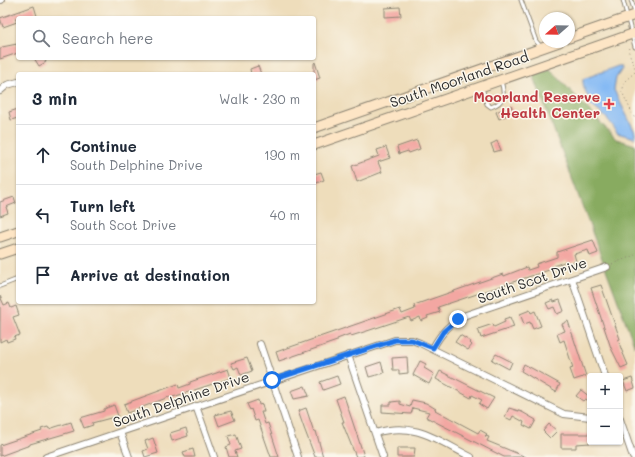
<!DOCTYPE html>
<html lang="en">
<head>
<meta charset="utf-8">
<style>
	body { margin:0; font-family:Mali,sans-serif; background:#f6f6f7; color:#1f2937 }
	.controls { position:absolute; right:12px; bottom:12px; display:grid; overflow:hidden; border-radius:4px; box-shadow:0 1px 3px #0004 }
	.controls button { width:36px; height:36px; display:grid; place-items:center; padding:0; border:0; border-bottom:1px solid #e0e1e3; background:#fff; color:#1f2937; font:20px sans-serif }
	.compass { position:absolute; left:539px; top:12px; width:36px; height:36px; border-radius:50%; background:#fff; box-shadow:0 1px 3px #0004; rotate:250deg }
	.stop { position:absolute; width:12px; height:12px; margin:-9px; border:3px solid #1a73e8; border-radius:50%; background:#fff }
	.stop.end { background:#1a73e8; border-color:#fff; box-shadow:0 1px 4px #0008 }
	.list { margin:0; padding:0; list-style:none }
	h2 { display:flex; justify-content:space-between; align-items:center; height:52px; margin:0; padding:0 16px; font-size:17px }
	h2 small { font-size:13px; font-weight:400; color:#747a83 }
	.list li { display:grid; grid-template-columns:26px 1fr auto; gap:12px; align-items:center; box-sizing:border-box; height:60px; padding:0 16px; border-top:1px solid #e0e1e3 }
	.list b { display:block; font-size:15px; white-space:nowrap }
	.list p { margin:0; font-size:13px; white-space:nowrap; color:#747a83 }
	.list em { font-size:13px; font-style:normal; color:#747a83 }
	.icon { flex:none; width:22px; height:22px; fill:none; stroke:currentColor; stroke-width:2; stroke-linecap:round; stroke-linejoin:round }
	.map { position:relative; flex:none; width:635px; height:457px; overflow:hidden }
	.search { position:absolute; background:#fff; box-shadow:0 1px 3px #0004; left:16px; top:16px; width:300px; height:44px; display:flex; align-items:center; gap:10px; box-sizing:border-box; padding:0 14px; border-radius:4px; color:#747a83; font-size:15px }
	.panel { position:absolute; background:#fff; box-shadow:0 1px 3px #0004; left:16px; top:72px; width:300px; height:232px; border-radius:4px }
	.map>svg:first-child { display:block }
	.forest { fill:#88ab60; stroke:#5a6b46 }
	.water { fill:#85baf4; stroke:#587290 }
	.building { fill:#f3a7a2 }
	.lines { fill:none; stroke-linecap:round; stroke-linejoin:round }
	.service-casing { stroke:#8c8473; stroke-width:5 }
	.minor-casing { stroke:#8c8473; stroke-width:8 }
	.secondary-casing { stroke:#8c8473; stroke-width:11 }
	.path { stroke:#8c8473; stroke-width:1; stroke-dasharray:1 3; stroke-linecap:butt }
	.service { stroke:#fff; stroke-width:3 }
	.minor { stroke:#fff; stroke-width:6 }
	.secondary { stroke:#fde5c5; stroke-width:9 }
	.route { stroke:#1a73e8; stroke-width:5 }
	.health-dot { fill:#e0444e; stroke:#fbf7ec; stroke-width:1.5 }
	.labels { text-anchor:middle; dominant-baseline:central; stroke-width:3; stroke-linejoin:round; paint-order:stroke }
	.street-label { font-size:14px; fill:#2b2b2b; stroke:#fbf7ec }
	.health-label { font-size:14px; font-weight:bold; fill:#be3a42; stroke:#fbf7ec; text-anchor:end }
</style>
</head>
<body>
<div class="map">
<svg width="635" height="457" viewBox="0 0 635 457">
	<rect width="100%" height="100%" fill="#fbf7ec"/>
	<filter id="ink" filterUnits="userSpaceOnUse"><feTurbulence type="fractalNoise" baseFrequency=".025" numOctaves="2"/><feDisplacementMap in="SourceGraphic" scale="8" xChannelSelector="R" yChannelSelector="G"/><feConvolveMatrix kernelMatrix="1 2 1 2 8 2 1 2 1" color-interpolation-filters="sRGB"/></filter>
	<filter id="wash" filterUnits="userSpaceOnUse"><feTurbulence type="fractalNoise" baseFrequency=".012" numOctaves="4" result="noise"/><feDisplacementMap in="SourceGraphic" scale="16" xChannelSelector="R" yChannelSelector="G"/><feGaussianBlur stdDeviation="0.9" result="paint"/><feColorMatrix in="noise" values="0 0 0 0 0 0 0 0 0 0 0 0 0 0 0 0 0 1.4 0 .05"/><feComposite in="paint" operator="in"/></filter>
	<g filter="url(#wash)">
		<rect width="100%" height="100%" fill="#edb"/>
		<path class="forest" d="M550,69L616,139L635,145V347L533,74Z"/>
		<path class="water" d="M618,66H621L622,69L616,78L614,90L635,132V138L617,133C612,121 599,111 589,104C589,94 582,89 583,79Z"/>
		<g id="blocks">
			<path class="building" d="M34,6L37,16L31,18H15L17,22L3,27L0,18Z
				M400,7L401,16L385,17V8Z
				M17,44L18,53L0,59V50L2,47Z
				M34,58H44L46,62L39,66Z
				M315,62L320,78L314,80V63Z
				M258,66L261,74H251L250,69Z
				M511,106L514,112L499,119L496,112Z
				M18,109V118L11,120L9,112Z
				M417,140L420,149L409,153L408,151L399,154L397,147Z
				M497,141L501,150L494,152L491,144Z
				M386,147L390,158L378,162L382,172L357,182L352,166L379,156L377,150Z
				M321,172L324,180L314,184V174Z
				M14,197L16,203L6,207L8,213L0,216V202Z
				M593,240L598,253L590,256L588,250L574,254L576,261L568,264L567,261L553,266L549,270L438,307L440,312L427,316L428,318L421,321L420,317L411,321L409,317L367,331L351,336L350,334L337,339V341L279,361L276,352L400,309L402,314L415,309L414,305L503,274L504,276L527,267L528,270L537,267L536,264L557,257V252Z
				M601,285L620,339L618,340L622,351L628,365L621,368L611,348L591,288Z
				M0,296L4,305L9,303L11,308L16,306L19,315L13,317L20,335L14,337L15,339L7,342L6,339L0,342Z
				M553,300L554,302L560,300L564,311L557,314L554,307L549,309L546,303Z
				M530,310L531,313L535,311L541,326L533,329L530,322L524,324L520,314Z
				M510,317L514,327L481,338L478,329L493,324L494,327L505,322L504,319Z
				M568,321L586,376L574,380L570,369L573,368L564,340L560,342L557,334L565,331L562,324Z
				M460,335L471,342L470,343L472,345L468,350L455,342Z
				M496,354L512,362L509,369L492,360Z
				M407,357L408,373L399,374V370H393L392,358Z
				M247,358L252,371L241,375L238,367L234,369L231,363Z
				M420,361L426,364L424,368L434,374L429,384L413,375Z
				M381,362L384,373L369,377L366,367Z
				M524,364L560,384L556,392L521,371Z
				M228,369L231,378L170,398L169,397L127,413L124,404L178,384L179,388L190,384V382Z
				M440,371L494,398L487,409L479,404L482,400L472,395L471,398L436,379Z
				M337,376L340,384L323,390L320,382Z
				M632,378L635,388L627,391L623,381Z
				M305,386L309,396L294,399L291,391Z
				M581,390L590,397L587,400L585,399L583,401L576,396Z
				M344,396L364,456L361,457H356L342,422H344L336,399Z
				M258,400L259,405L262,404L264,412H261L265,424L268,423L279,457H271L258,420L255,421L251,409L250,410L247,404Z
				M412,400L426,403L436,409L435,410L478,433L480,430L487,434L485,436L489,437L487,441L526,457H504L426,417L429,412L413,408L411,414L382,412V405H391V402L400,401V404L410,407Z
				M114,405L118,416L92,423L93,425L84,428L80,418L104,411V409Z
				M306,408L314,432L316,431L323,457H315L304,428L298,411Z
				M509,408L522,412L536,420L531,429L523,425L524,422L513,416L511,420L505,417Z
				M231,411L235,420L219,426L215,415Z
				M71,422L74,431L30,444V445L0,456V445L42,431L41,429L48,427L49,429Z
				M549,424L557,431L550,438L543,431Z
				M186,428L188,436L172,441L170,433Z
				M236,434L241,449L235,451L237,457H229L226,447L231,445L228,436Z
				M561,434H590V443L576,444V448H561Z
				M153,438L158,453L145,457L143,451L148,449L145,441Z
				M397,448H415L414,457H397Z
				M193,449L195,457H185L183,452Z"/>
		</g>
	</g>
	<g filter="url(#ink)">
		<use href="#blocks" fill-opacity="0" stroke="#8c8473" stroke-width="1"/>
		<g class="lines">
			<g class="service-casing">
				<path id="service" d="M521,0L536,41L541,47
					M623,0L635,47
					M631,0L635,12
					M482,88L487,104L491,107C505,102 505,94 501,81
					M0,286L18,279"/>
			</g>
			<g class="minor-casing">
				<path id="minor" d="M0,0H1
					M0,91L7,85L18,82
					M572,279L605,376
					M260,344L298,457
					M433,348C441,333 450,323 466,315L607,267
					M348,355L383,457
					M196,406L214,457
					M620,419L633,457
					M120,432L129,457
					M375,433C415,421 437,440 471,457
					M46,457L395,340H412L420,343L564,414L590,417"/>
			</g>
			<g class="secondary-casing">
				<path id="secondary" d="M569,38L635,15
					M314,128L559,42
					M314,145L635,33
					M0,237L18,231
					M0,254L18,248"/>
			</g>
			<path class="path" d="M629,48L628,50L635,68
				M635,72L625,81L622,92L635,119
				M612,264L635,255"/>
			<use href="#service" class="service"/>
			<use href="#minor" class="minor"/>
			<use href="#secondary" class="secondary"/>
		</g>
	</g>
	<g class="lines" filter="url(#ink)">
		<path class="route" d="M272,380L395,340H412L433,348L443,332L458,319"/>
	</g>
	<path class="health-dot" d="M607 98h4v4h4v4h-4v4h-4v-4h-4v-4h4z"/>
	<g class="labels">
		<g class="street-label">
			<text transform="translate(459 79) rotate(-19)">South Moorland Road</text>
			<text transform="translate(532 280) rotate(-19)">South Scot Drive</text>
			<text transform="translate(181 399) rotate(-19)">South Delphine Drive</text>
		</g>
		<g class="health-label">
			<text x="600" y="96">Moorland Reserve<tspan x="600" dy="16">Health Center</tspan></text>
		</g>
	</g>
</svg>
<div class="controls">
<button>+</button>
<button>−</button>
</div>
<svg class="compass" viewBox="-18 -18 36 36"><path d="M0-13l5 13h-10z" fill="#e53935"/><path d="M0 13l5-13h-10z" fill="#747a83"/></svg>
<div class="stop" style="left:272px;top:380px"></div>
<div class="stop end" style="left:458px;top:319px"></div>
<div class="search"><svg class="icon" aria-label="search" viewBox="0 0 24 24"><circle cx="10" cy="10" r="6"/><path d="M15 15l6 6"/></svg>Search here</div>
<section class="panel">
<h2>3 min<small>Walk · 230 m</small></h2>
<ul class="list">
<li><svg class="icon" aria-label="ahead" viewBox="0 0 24 24"><path d="M12 20V5M6 11l6-6 6 6"/></svg><div><b>Continue</b><p>South Delphine Drive</p></div><em>190 m</em></li>
<li><svg class="icon" aria-label="left" viewBox="0 0 24 24"><path d="M17 20v-9H6M10 6l-5 5 5 5"/></svg><div><b>Turn left</b><p>South Scot Drive</p></div><em>40 m</em></li>
<li><svg class="icon" aria-label="arrive" viewBox="0 0 24 24"><path d="M6 21V4h12l-3 4 3 4H6"/></svg><div><b>Arrive at destination</b></div></li>
</ul>
</section>
</div>
</body>
</html>
